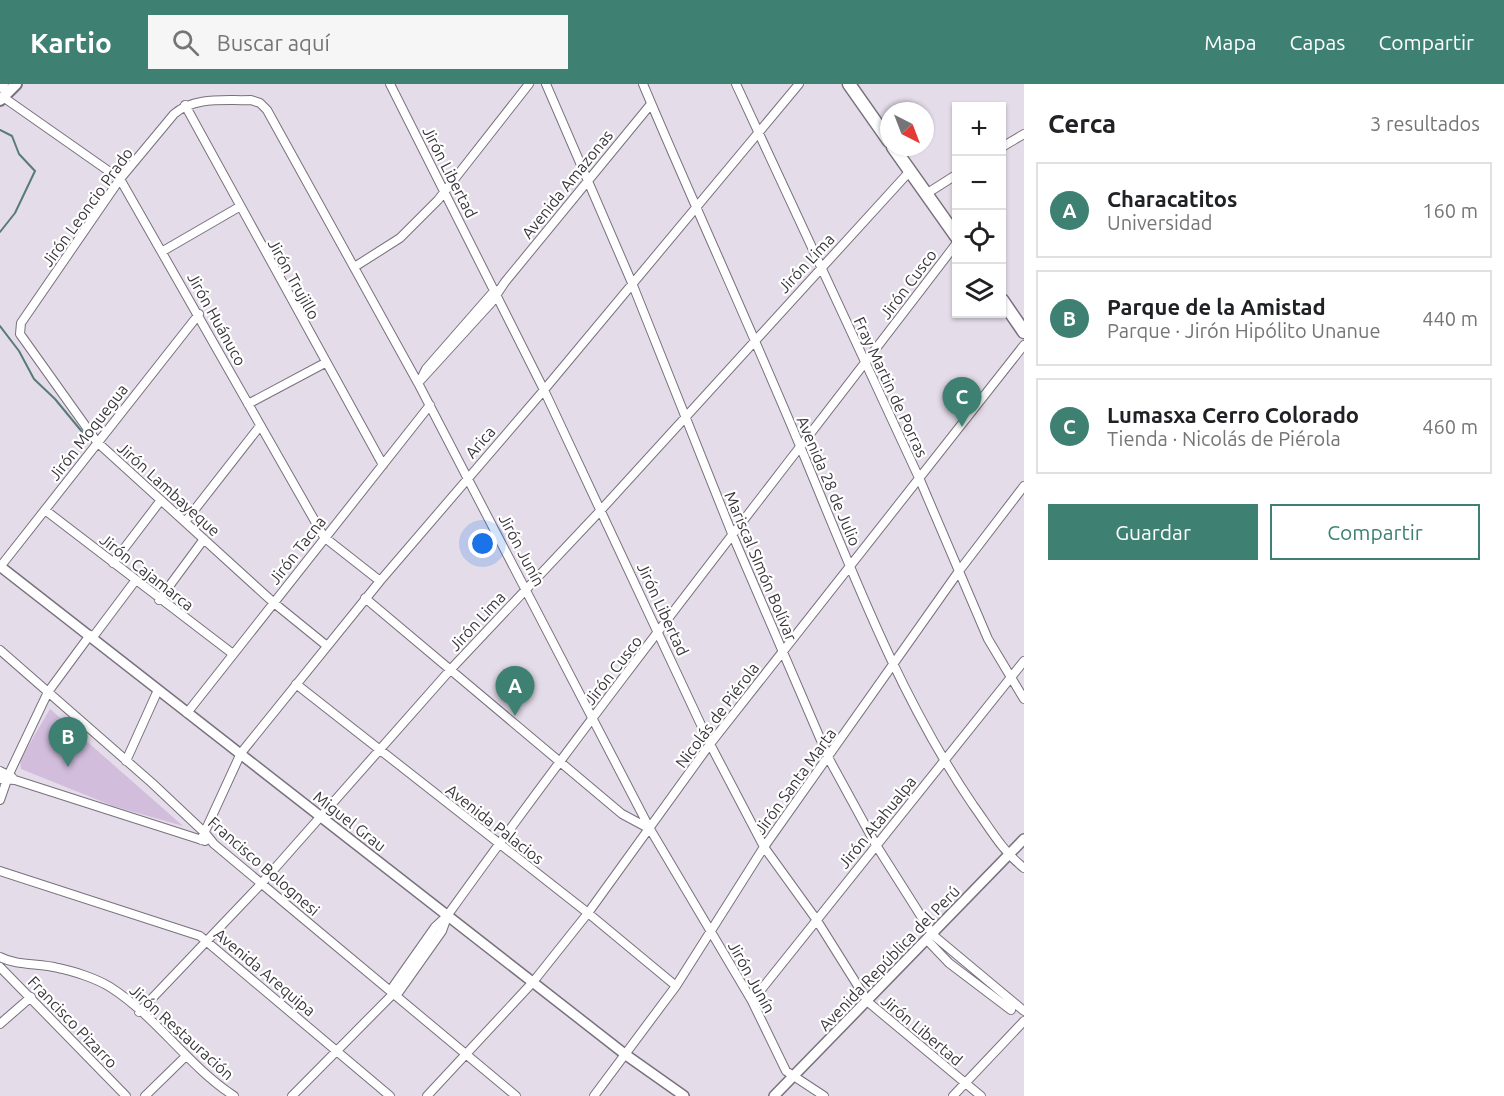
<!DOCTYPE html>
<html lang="es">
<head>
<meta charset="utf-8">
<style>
	body { margin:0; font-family:Ubuntu,sans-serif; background:#f6f6f6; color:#202124 }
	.controls { position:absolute; right:18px; top:18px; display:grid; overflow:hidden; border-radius:0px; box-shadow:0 2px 4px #0004 }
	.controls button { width:54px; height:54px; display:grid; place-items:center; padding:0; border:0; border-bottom:2px solid #e0e0e0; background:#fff; color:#202124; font:30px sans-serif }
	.compass { position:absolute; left:880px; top:18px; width:54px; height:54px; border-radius:50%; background:#fff; box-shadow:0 2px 4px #0004; rotate:138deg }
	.you { position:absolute; left:483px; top:460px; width:21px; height:21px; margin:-15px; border:4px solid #fff; border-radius:50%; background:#1a73e8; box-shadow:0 0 0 9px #1a73e833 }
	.badge { display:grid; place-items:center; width:39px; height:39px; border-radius:50%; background:#3e8173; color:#fff; font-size:20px; font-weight:700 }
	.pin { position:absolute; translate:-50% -50px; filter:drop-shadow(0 2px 3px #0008) }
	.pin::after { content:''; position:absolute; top:32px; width:21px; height:18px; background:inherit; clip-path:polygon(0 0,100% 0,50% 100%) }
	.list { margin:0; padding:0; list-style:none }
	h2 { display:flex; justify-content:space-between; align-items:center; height:78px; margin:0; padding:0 24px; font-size:26px }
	h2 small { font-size:20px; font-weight:400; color:#757577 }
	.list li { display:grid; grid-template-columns:39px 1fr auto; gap:18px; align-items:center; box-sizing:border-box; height:96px; margin:0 12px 12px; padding:0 12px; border:2px solid #e0e0e0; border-radius:0px }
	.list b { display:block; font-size:22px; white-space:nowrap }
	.list p { margin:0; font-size:20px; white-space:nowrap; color:#757577 }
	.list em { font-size:20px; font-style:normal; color:#757577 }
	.actions { display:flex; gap:12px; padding:18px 24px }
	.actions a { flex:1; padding:14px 0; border:2px solid #3e8173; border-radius:0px; text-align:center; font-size:21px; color:#3e8173 }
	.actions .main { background:#3e8173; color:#fff }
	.icon { flex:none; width:33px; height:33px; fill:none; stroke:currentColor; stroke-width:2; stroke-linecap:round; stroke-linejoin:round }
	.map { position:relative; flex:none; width:1024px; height:1012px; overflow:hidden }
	header { display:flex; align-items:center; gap:36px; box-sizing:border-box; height:84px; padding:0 30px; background:#3e8173; color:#fff }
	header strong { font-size:28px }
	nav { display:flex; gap:33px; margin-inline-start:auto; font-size:21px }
	.search { width:420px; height:54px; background:#f6f6f6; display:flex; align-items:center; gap:15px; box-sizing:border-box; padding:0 21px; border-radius:0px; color:#757577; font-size:22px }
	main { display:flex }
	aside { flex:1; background:#fff }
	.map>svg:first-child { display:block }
	.green { fill:#d2bddd }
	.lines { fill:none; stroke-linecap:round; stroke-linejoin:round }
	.stream { stroke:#587c75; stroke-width:2 }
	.minor-casing { stroke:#79717d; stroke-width:10 }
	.tertiary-casing { stroke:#79717d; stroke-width:12 }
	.secondary-casing { stroke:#79717d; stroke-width:14 }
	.trunk-casing { stroke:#79717d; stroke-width:15 }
	.motorway-casing { stroke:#79717d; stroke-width:16 }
	.minor { stroke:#fff; stroke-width:8 }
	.tertiary { stroke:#fff; stroke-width:9 }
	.secondary { stroke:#fff; stroke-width:10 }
	.trunk { stroke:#fff; stroke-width:12 }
	.motorway { stroke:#fff; stroke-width:14 }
	.labels { text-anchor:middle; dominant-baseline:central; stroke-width:4.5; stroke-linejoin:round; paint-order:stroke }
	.street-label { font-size:16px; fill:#3a373c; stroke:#fff }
</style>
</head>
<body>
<header>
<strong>Kartio</strong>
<div class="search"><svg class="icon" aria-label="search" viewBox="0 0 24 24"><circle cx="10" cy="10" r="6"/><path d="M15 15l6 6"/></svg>Buscar aquí</div>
<nav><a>Mapa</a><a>Capas</a><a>Compartir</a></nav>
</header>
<main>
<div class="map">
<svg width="1024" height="1012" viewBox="0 0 1024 1012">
	<rect width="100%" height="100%" fill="#e4dce9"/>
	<path class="green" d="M50,625L183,742L113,722L21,685L20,676Z"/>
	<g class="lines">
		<path class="stream" d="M0,46L12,52L19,70L35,87L15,129L0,148
			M0,242L19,267L34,295L55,315L88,355"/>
		<g class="minor-casing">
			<path id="minor" d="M390,0L544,306L710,660L764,763L816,835L868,918L981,1012
				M546,0L632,199L733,452L829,675L876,761L933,851L1024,927
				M643,0C694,121 749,240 800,362C851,484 898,611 973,721C989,743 1002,767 1024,784
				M736,0L920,396L988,555L1024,615
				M3,13L120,95L324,453L380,497
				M185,21L383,381
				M1002,63L1024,50
				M926,110L956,91
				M163,167L239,123
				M356,182L400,154L438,116L529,0
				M421,295L426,285L495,206
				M418,299L491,219L505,198L651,20
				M248,320L325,279
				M45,426L233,570
				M185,438L260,342
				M113,479L161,416
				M0,483L199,230
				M365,514L622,730L650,745
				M159,516L204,455
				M93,553L135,497
				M327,562L274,519L97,358L20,250L21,239L120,95L174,30C195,12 225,17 251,16L260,19L267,26L418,299L650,745L752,917L786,987L824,1012
				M0,566L152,699L205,749L214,760L516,1012
				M296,600L588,829L676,902
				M187,629L430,321
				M126,677L158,606
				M0,687L12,693
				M0,695L15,696L205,757
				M0,716L9,690L48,608L90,551
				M201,756L241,669L380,497L544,306L799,0
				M0,787L200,852L390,1012
				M928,857L949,879L1011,926
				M0,873C17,882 39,879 58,884C74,887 97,895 110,903C157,933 188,982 234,1012
				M0,883L126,1012
				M390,907L435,843L447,832C611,603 786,383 956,160
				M396,912L442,847L447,833
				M752,917L1024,577
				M139,928L261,800L451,585L600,427L910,87
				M0,940L31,913
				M145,1012L185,973
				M292,1012L393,910
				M427,1012L533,898L588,829L710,660L1024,261
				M594,1012L676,902L764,763L959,487L1024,402
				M953,1012L1024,937"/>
		</g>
		<g class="tertiary-casing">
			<path id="tertiary" d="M1,483L626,971L684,1012
				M774,1012L1024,755"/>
		</g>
		<g class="secondary-casing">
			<path id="secondary" d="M0,16L16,0"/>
		</g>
		<g class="trunk-casing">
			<path id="trunk" d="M849,0L889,57
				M893,63L956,152
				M1002,216L1024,248"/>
		</g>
		<g class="motorway-casing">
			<path id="motorway" d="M0,1L1,0"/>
		</g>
		<use href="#minor" class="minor"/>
		<use href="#tertiary" class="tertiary"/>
		<use href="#secondary" class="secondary"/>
		<use href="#trunk" class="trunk"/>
		<use href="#motorway" class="motorway"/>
	</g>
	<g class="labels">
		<g class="street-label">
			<text transform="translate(450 88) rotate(63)">Jirón Libertad</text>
			<text transform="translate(567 100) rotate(-51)">Avenida Amazonas</text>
			<text transform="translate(87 123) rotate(-54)">Jirón Leoncio Prado</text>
			<text transform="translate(806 179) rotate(-47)">Jirón Lima</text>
			<text transform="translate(294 195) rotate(61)">Jirón Trujillo</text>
			<text transform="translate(908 200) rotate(-53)">Jirón Cusco</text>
			<text transform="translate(217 235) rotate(61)">Jirón Huánuco</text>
			<text transform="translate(891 303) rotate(65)">Fray Martin de Porras</text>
			<text transform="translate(88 348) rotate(-52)">Jirón Moquegua</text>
			<text transform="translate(480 358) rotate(-49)">Arica</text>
			<text transform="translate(829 397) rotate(67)">Avenida 28 de Julio</text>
			<text transform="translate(169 405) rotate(42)">Jirón Lambayeque</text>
			<text transform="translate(297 466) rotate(-52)">Jirón Tacna</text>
			<text transform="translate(522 466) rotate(62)">Jirón Junín</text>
			<text transform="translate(761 482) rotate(67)">Mariscal SImón Bolívar</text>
			<text transform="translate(147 488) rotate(38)">Jirón Cajamarca</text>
			<text transform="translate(663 525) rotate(65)">Jirón Libertad</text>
			<text transform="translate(477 537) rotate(-47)">Jirón Lima</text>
			<text transform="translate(613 586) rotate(-52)">Jirón Cusco</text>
			<text transform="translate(717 631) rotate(-53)">Nicolás de Piérola</text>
			<text transform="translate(795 697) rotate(-54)">Jirón Santa Marta</text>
			<text transform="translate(350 737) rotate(38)">Miguel Grau</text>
			<text transform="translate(877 738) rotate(-51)">Jirón Atahualpa</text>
			<text transform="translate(495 740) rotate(38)">Avenida Palacios</text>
			<text transform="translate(264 782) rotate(41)">Francisco Bolognesi</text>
			<text transform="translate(889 874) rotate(-46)">Avenida República del Perú</text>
			<text transform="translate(265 888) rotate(40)">Avenida Arequipa</text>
			<text transform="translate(752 893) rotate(61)">Jirón Junín</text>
			<text transform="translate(73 938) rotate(46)">Francisco Pizarro</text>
			<text transform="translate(922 946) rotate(40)">Jirón Libertad</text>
			<text transform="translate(182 948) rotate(42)">Jirón Restauración</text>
		</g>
	</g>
</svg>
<div class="controls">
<button>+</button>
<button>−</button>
<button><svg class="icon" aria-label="locate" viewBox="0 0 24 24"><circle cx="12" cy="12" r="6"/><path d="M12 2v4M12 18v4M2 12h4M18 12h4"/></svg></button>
<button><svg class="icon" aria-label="layers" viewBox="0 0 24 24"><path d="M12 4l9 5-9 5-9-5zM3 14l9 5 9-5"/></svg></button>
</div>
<svg class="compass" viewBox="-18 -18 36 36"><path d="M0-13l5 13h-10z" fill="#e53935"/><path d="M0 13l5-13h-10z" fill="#757577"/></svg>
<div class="you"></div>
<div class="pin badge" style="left:515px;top:632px">A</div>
<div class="pin badge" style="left:68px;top:683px">B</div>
<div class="pin badge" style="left:962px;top:343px">C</div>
</div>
<aside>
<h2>Cerca<small>3 resultados</small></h2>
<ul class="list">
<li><span class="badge">A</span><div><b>Characatitos</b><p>Universidad</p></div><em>160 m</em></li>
<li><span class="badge">B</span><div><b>Parque de la Amistad</b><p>Parque · Jirón Hipólito Unanue</p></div><em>440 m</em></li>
<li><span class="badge">C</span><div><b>Lumasxa Cerro Colorado</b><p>Tienda · Nicolás de Piérola</p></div><em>460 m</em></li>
</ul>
<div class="actions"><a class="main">Guardar</a><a>Compartir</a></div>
</aside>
</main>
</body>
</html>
